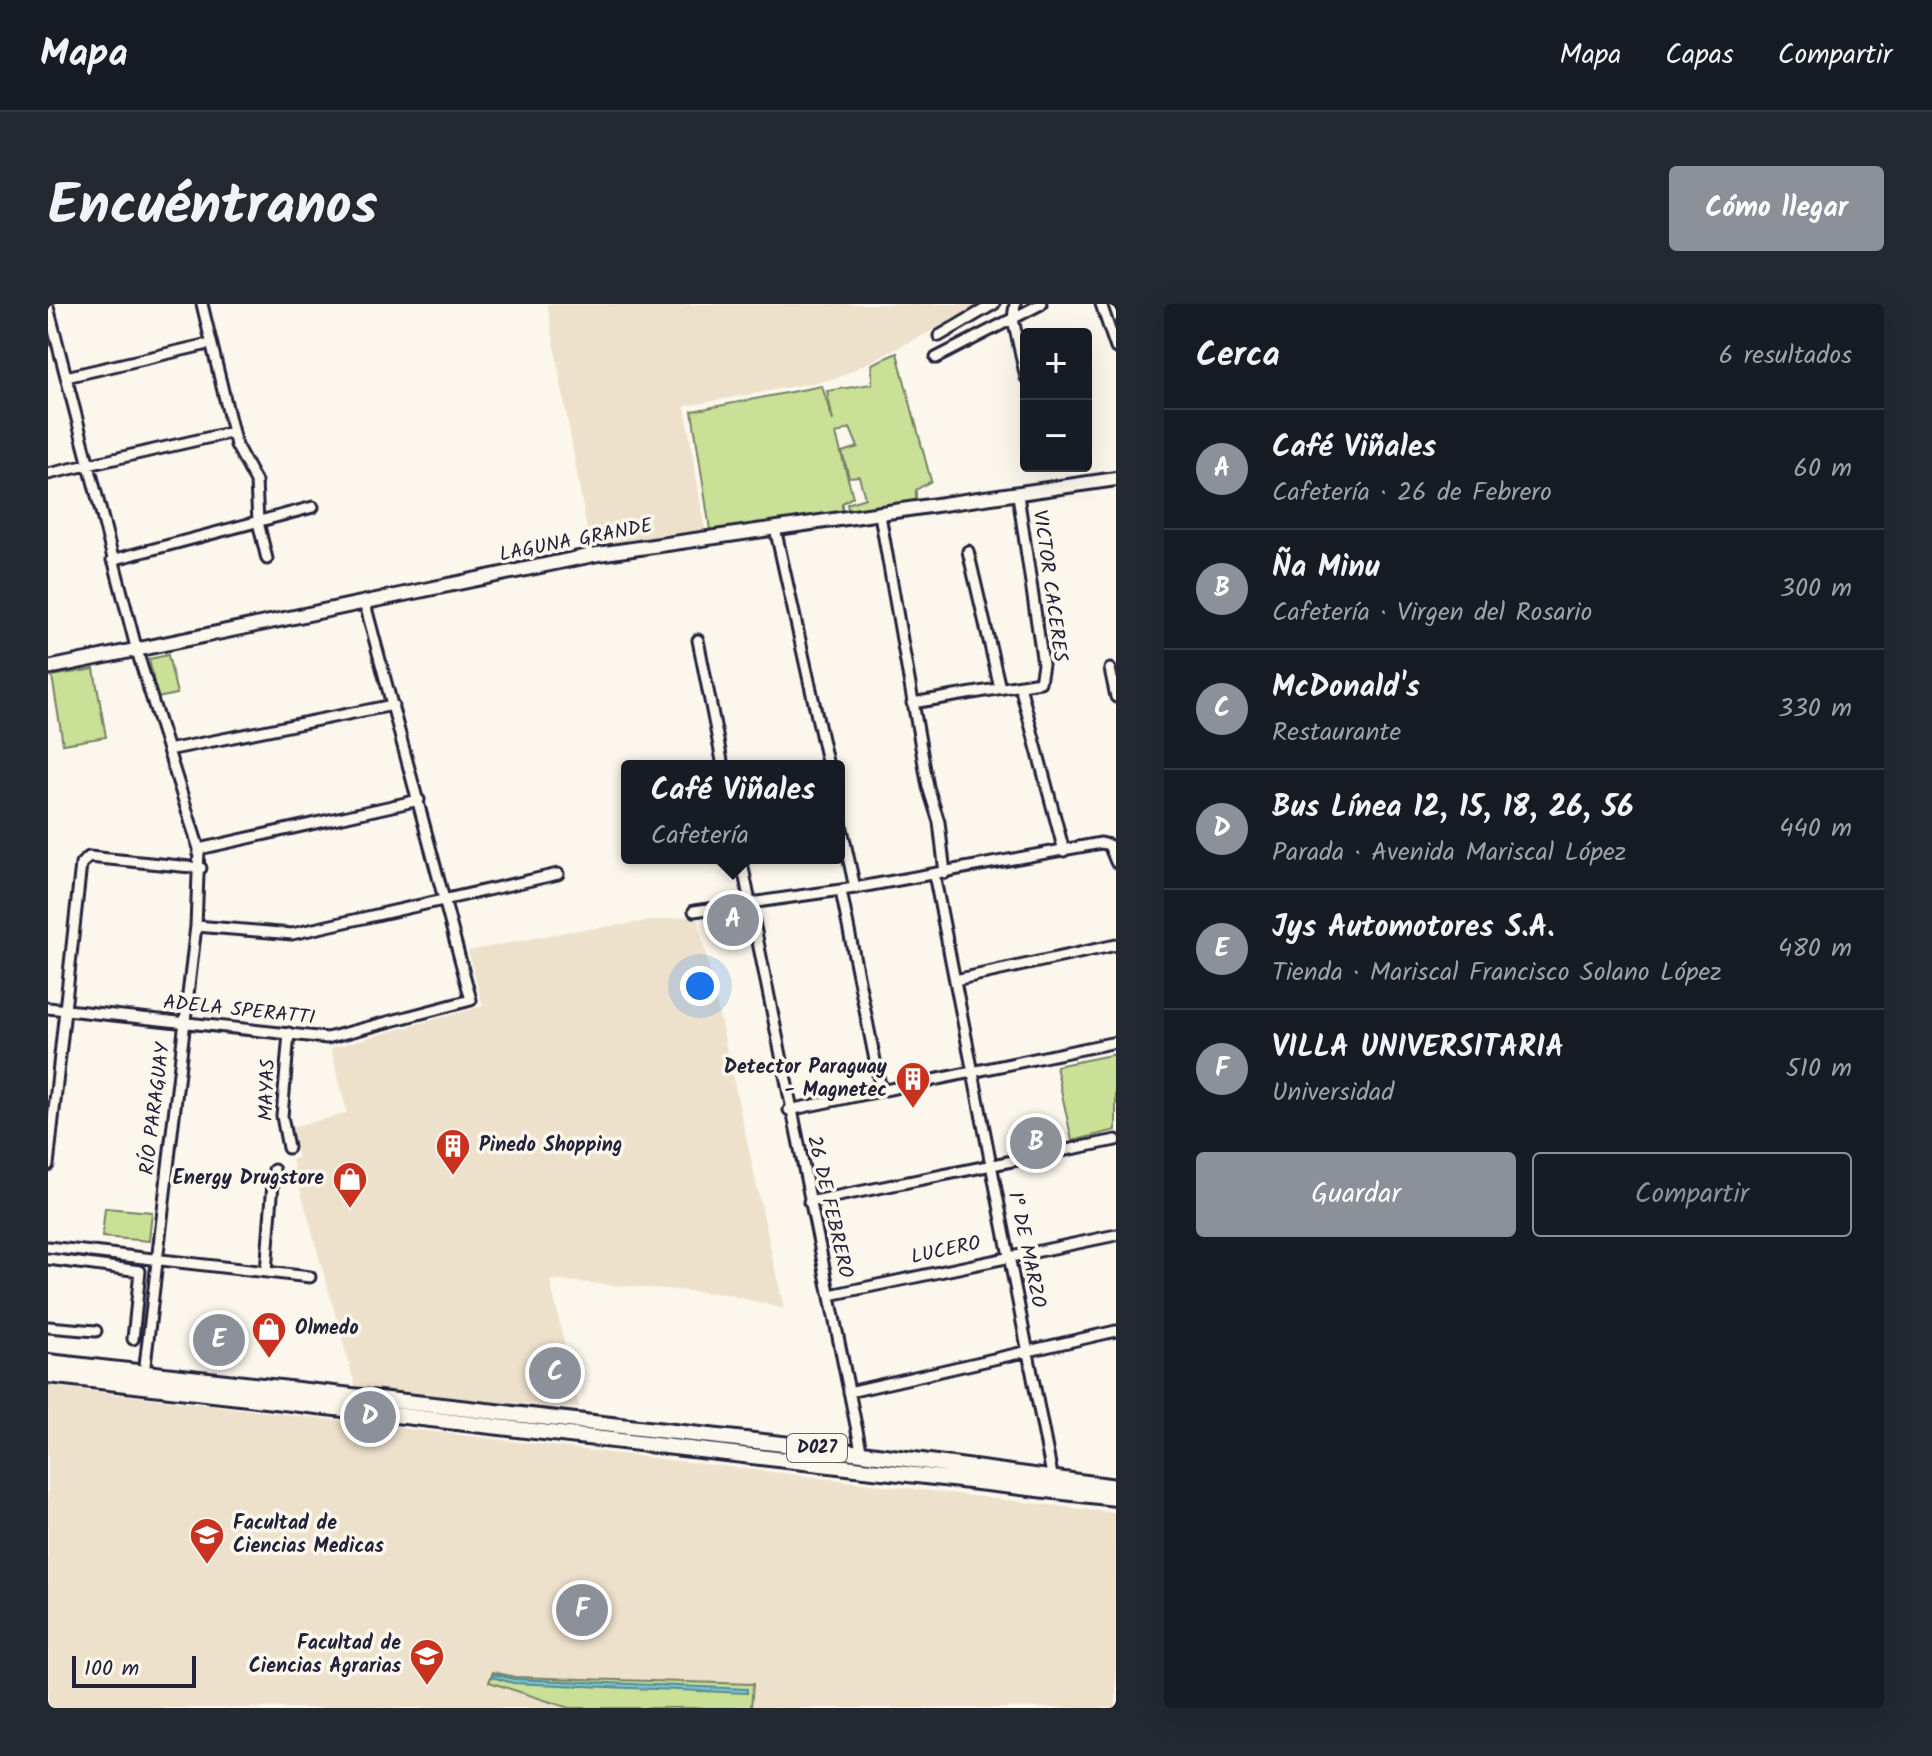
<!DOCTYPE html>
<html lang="es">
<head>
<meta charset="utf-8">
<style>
	body { margin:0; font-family:Kalam,sans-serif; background:#242831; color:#f1f3f6 }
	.controls { position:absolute; right:24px; top:24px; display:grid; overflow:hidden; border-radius:8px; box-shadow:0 8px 32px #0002 }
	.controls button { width:72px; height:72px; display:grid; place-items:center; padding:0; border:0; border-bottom:2px solid #363941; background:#171b24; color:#f1f3f6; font:40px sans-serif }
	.scale { position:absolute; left:24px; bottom:20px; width:124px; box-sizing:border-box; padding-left:8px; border:4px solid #22223b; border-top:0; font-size:22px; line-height:28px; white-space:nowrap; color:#22223b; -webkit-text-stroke:6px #fbf7ec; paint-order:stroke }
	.you { position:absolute; left:652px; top:682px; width:28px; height:28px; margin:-20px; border:6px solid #fff; border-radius:50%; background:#1a73e8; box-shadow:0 0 0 12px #1a73e833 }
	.badge { display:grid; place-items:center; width:52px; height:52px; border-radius:50%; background:#8c9099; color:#fff; font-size:26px; font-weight:700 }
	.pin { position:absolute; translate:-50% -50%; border:4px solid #fff; box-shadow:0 2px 8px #0006 }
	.popup { position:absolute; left:573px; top:456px; width:224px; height:104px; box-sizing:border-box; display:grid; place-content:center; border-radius:8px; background:#171b24; filter:drop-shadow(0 2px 6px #0005); font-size:26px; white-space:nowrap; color:#9ea1a6 }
	.popup b { font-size:30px; color:#f1f3f6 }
	.popup::after { content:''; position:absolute; left:50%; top:100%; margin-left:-16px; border:16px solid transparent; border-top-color:#171b24 }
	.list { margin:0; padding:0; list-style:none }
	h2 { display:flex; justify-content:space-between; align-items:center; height:104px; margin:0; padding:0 32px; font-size:34px }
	h2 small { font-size:26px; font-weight:400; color:#9ea1a6 }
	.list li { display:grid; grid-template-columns:52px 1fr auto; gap:24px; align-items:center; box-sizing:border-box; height:120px; padding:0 32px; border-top:2px solid #363941 }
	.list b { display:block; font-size:30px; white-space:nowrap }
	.list p { margin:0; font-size:26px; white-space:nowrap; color:#9ea1a6 }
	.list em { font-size:26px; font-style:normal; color:#9ea1a6 }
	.actions { display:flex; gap:16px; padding:24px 32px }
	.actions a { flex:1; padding:18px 0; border:2px solid #8c9099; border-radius:8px; text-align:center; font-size:28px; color:#8c9099 }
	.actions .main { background:#8c9099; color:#fff }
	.map { position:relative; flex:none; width:1068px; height:1404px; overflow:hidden; border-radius:8px }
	header { display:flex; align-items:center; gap:48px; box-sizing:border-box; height:112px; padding:0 40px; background:#171b24; border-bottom:2px solid #363941 }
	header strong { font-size:38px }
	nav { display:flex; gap:44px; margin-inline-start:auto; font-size:28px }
	.intro { display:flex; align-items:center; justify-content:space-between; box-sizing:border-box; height:192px; padding:0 48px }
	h1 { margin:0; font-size:56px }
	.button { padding:20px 36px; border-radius:8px; background:#8c9099; color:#fff; font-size:28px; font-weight:700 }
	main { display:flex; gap:48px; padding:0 48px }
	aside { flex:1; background:#171b24; border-radius:8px; box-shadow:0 8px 32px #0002 }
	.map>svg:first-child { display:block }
	.built { fill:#ede1cc }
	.green { fill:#c9e096; stroke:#768168; stroke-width:2 }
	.water { fill:#7bccd3; stroke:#578896; stroke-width:2 }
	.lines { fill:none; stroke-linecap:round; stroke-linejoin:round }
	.minor-casing { stroke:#22223b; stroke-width:15 }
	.major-casing { stroke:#22223b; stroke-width:18 }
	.highway-casing { stroke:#22223b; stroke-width:20 }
	.minor { stroke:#fbf7ec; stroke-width:9 }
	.major { stroke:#fbf7ec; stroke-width:12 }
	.highway { stroke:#fbf7ec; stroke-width:14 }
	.labels { text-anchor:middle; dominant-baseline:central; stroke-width:7; stroke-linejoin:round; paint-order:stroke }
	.shield { fill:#fbf7ec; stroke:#636270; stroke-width:2 }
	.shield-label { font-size:18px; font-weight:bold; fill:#22223b }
	.street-label { font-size:20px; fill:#22223b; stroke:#fbf7ec }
	.poi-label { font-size:20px; font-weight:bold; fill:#22223b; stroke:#fbf7ec; text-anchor:end }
</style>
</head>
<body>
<header>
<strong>Mapa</strong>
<nav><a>Mapa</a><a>Capas</a><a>Compartir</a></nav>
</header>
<div class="intro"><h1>Encuéntranos</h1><a class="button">Cómo llegar</a></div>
<main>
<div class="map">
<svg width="1068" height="1404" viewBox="0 0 1068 1404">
	<rect width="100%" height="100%" fill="#fbf7ec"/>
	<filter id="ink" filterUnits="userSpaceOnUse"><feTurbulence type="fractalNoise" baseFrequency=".0125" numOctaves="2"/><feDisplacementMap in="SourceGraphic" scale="16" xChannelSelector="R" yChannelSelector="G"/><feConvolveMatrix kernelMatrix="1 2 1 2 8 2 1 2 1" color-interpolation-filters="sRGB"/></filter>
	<g filter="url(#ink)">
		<path class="built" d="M499,0H938L787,75L637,102L658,234L543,249Z
			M649,611L736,1005L678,990L502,976L531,1104L309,1088L244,856L250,853L242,824L299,809L283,744L435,702L420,647L517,628Z
			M0,1082L1068,1209V1404H0Z"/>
		<path class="green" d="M849,49L883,177L868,186V196L858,203L801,211L799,200L817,194L811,172L801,173L794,148L810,143L802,124L788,130L805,193L794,199V211L662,226L644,107L774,82L785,117L779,87L824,80V60Z
			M120,351L129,390L109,394L101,355Z
			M46,365L58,433L15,440L4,372Z
			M1068,750V826L1024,837L1008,762Z
			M57,904L104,908L101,937L54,933Z
			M445,1368L467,1373L705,1380L703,1404H521L441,1378Z"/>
		<path class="water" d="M445,1370L466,1375L699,1385V1389L465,1379L444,1373Z"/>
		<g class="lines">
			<g class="minor-casing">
				<path id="minor" d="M154,0L188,141L208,178L210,218L219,255
					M967,0L965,15L978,74
					M1053,0L1068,44
					M0,3L89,347L151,545L148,622L96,1070
					M891,32L946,0
					M888,54L993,0
					M18,73L156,41
					M0,170L185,128
					M832,211L880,483L891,518L897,569
					M727,224L780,462
					M920,247L952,384
					M64,256L265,203
					M650,336L675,462
					M1062,365L1068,393
					M972,382L1016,547
					M864,399L992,378L995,360L970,191
					M120,446L345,401
					M791,511L807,584
					M151,545L371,496
					M693,554L814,1151
					M886,570L1005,1176
					M793,587L833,786
					M646,607L807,584L1053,539L1061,541L1068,558
					M148,622L244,630L510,570
					M907,676L1068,641
					M0,704L279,734L423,696L317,300
					M741,806L1068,738
					M240,844L234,812L241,729
					M0,861L33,560L41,553L153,564
					M761,898L1068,836
					M0,943L262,973
					M0,955L92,967L85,1035
					M218,968L226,866
					M782,991L1068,931
					M0,1023L48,1027
					M801,1088L1068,1027"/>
			</g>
			<g class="major-casing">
				<path id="major" d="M0,364L550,250L1068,175"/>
			</g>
			<g class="highway-casing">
				<path id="highway" d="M0,1058L814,1149L1068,1183
					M0,1071L1068,1194"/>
			</g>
			<use href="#minor" class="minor"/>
			<use href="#major" class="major"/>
			<use href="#highway" class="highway"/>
		</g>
	</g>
	<defs>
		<g id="building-pin" transform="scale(1.8)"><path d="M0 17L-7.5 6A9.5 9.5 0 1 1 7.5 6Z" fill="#c8321e" stroke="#fbf7ec"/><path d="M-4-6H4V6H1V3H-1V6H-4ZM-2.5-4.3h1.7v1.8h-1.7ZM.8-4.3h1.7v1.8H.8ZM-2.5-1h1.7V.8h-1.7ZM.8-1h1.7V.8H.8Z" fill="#fff"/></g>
		<g id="shop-pin" transform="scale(1.8)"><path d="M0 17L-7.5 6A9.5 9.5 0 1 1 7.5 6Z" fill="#c8321e" stroke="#fbf7ec"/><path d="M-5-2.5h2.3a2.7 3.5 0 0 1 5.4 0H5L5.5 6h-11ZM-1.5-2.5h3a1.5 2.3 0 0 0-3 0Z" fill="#fff"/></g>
		<g id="university-pin" transform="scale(1.8)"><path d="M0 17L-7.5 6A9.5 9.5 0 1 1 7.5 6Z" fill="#c8321e" stroke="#fbf7ec"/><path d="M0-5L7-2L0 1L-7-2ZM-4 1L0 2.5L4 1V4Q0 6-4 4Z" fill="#fff"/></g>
	</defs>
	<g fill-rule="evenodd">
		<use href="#building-pin" x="865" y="775"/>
		<use href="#building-pin" x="405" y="842"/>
		<use href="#shop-pin" x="302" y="875"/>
		<use href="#shop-pin" x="221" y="1025"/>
		<use href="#university-pin" x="159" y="1231"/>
		<use href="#university-pin" x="379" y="1352"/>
	</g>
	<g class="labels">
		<rect class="shield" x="739" y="1130" width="60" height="28" rx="6"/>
		<g class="shield-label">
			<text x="769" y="1144">D027</text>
		</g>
		<g class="street-label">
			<text transform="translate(528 237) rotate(-11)">LAGUNA GRANDE</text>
			<text transform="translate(1001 282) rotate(82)">VICTOR CACERES</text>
			<text transform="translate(191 707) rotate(6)">ADELA SPERATTI</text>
			<text transform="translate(220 786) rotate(-88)">MAYAS</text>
			<text transform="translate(108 805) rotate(-83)">RÍO PARAGUAY</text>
			<text transform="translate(781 903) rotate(77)">26 DE FEBRERO</text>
			<text transform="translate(978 946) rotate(78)">1° DE MARZO</text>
			<text transform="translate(898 947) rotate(-12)">LUCERO</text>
		</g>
		<g class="poi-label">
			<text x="839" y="764">Detector Paraguay<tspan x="839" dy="23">- Magnetec</tspan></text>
			<text x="431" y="842" text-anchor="start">Pinedo Shopping</text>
			<text x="276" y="875">Energy Drugstore</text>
			<text x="247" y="1025" text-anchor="start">Olmedo</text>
			<text x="185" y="1220" text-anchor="start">Facultad de<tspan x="185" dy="23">Ciencias Medicas</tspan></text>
			<text x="353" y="1340">Facultad de<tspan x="353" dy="23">Ciencias Agrarias</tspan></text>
		</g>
	</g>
</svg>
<div class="controls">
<button>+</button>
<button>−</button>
</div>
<div class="scale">100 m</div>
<div class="you"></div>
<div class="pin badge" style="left:685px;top:616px">A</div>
<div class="popup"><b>Café Viñales</b>Cafetería</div>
<div class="pin badge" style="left:988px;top:839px">B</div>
<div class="pin badge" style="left:507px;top:1069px">C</div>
<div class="pin badge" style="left:322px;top:1113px">D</div>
<div class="pin badge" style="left:171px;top:1036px">E</div>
<div class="pin badge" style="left:534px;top:1306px">F</div>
</div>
<aside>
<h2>Cerca<small>6 resultados</small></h2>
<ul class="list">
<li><span class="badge">A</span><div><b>Café Viñales</b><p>Cafetería · 26 de Febrero</p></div><em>60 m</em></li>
<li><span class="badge">B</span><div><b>Ña Minu</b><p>Cafetería · Virgen del Rosario</p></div><em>300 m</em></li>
<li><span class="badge">C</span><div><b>McDonald's</b><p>Restaurante</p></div><em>330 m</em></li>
<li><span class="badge">D</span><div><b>Bus Línea 12, 15, 18, 26, 56</b><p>Parada · Avenida Mariscal López</p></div><em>440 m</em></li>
<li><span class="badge">E</span><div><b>Jys Automotores S.A.</b><p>Tienda · Mariscal Francisco Solano López</p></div><em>480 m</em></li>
<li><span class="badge">F</span><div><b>VILLA UNIVERSITARIA</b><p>Universidad</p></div><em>510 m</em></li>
</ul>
<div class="actions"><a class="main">Guardar</a><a>Compartir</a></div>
</aside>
</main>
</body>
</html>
